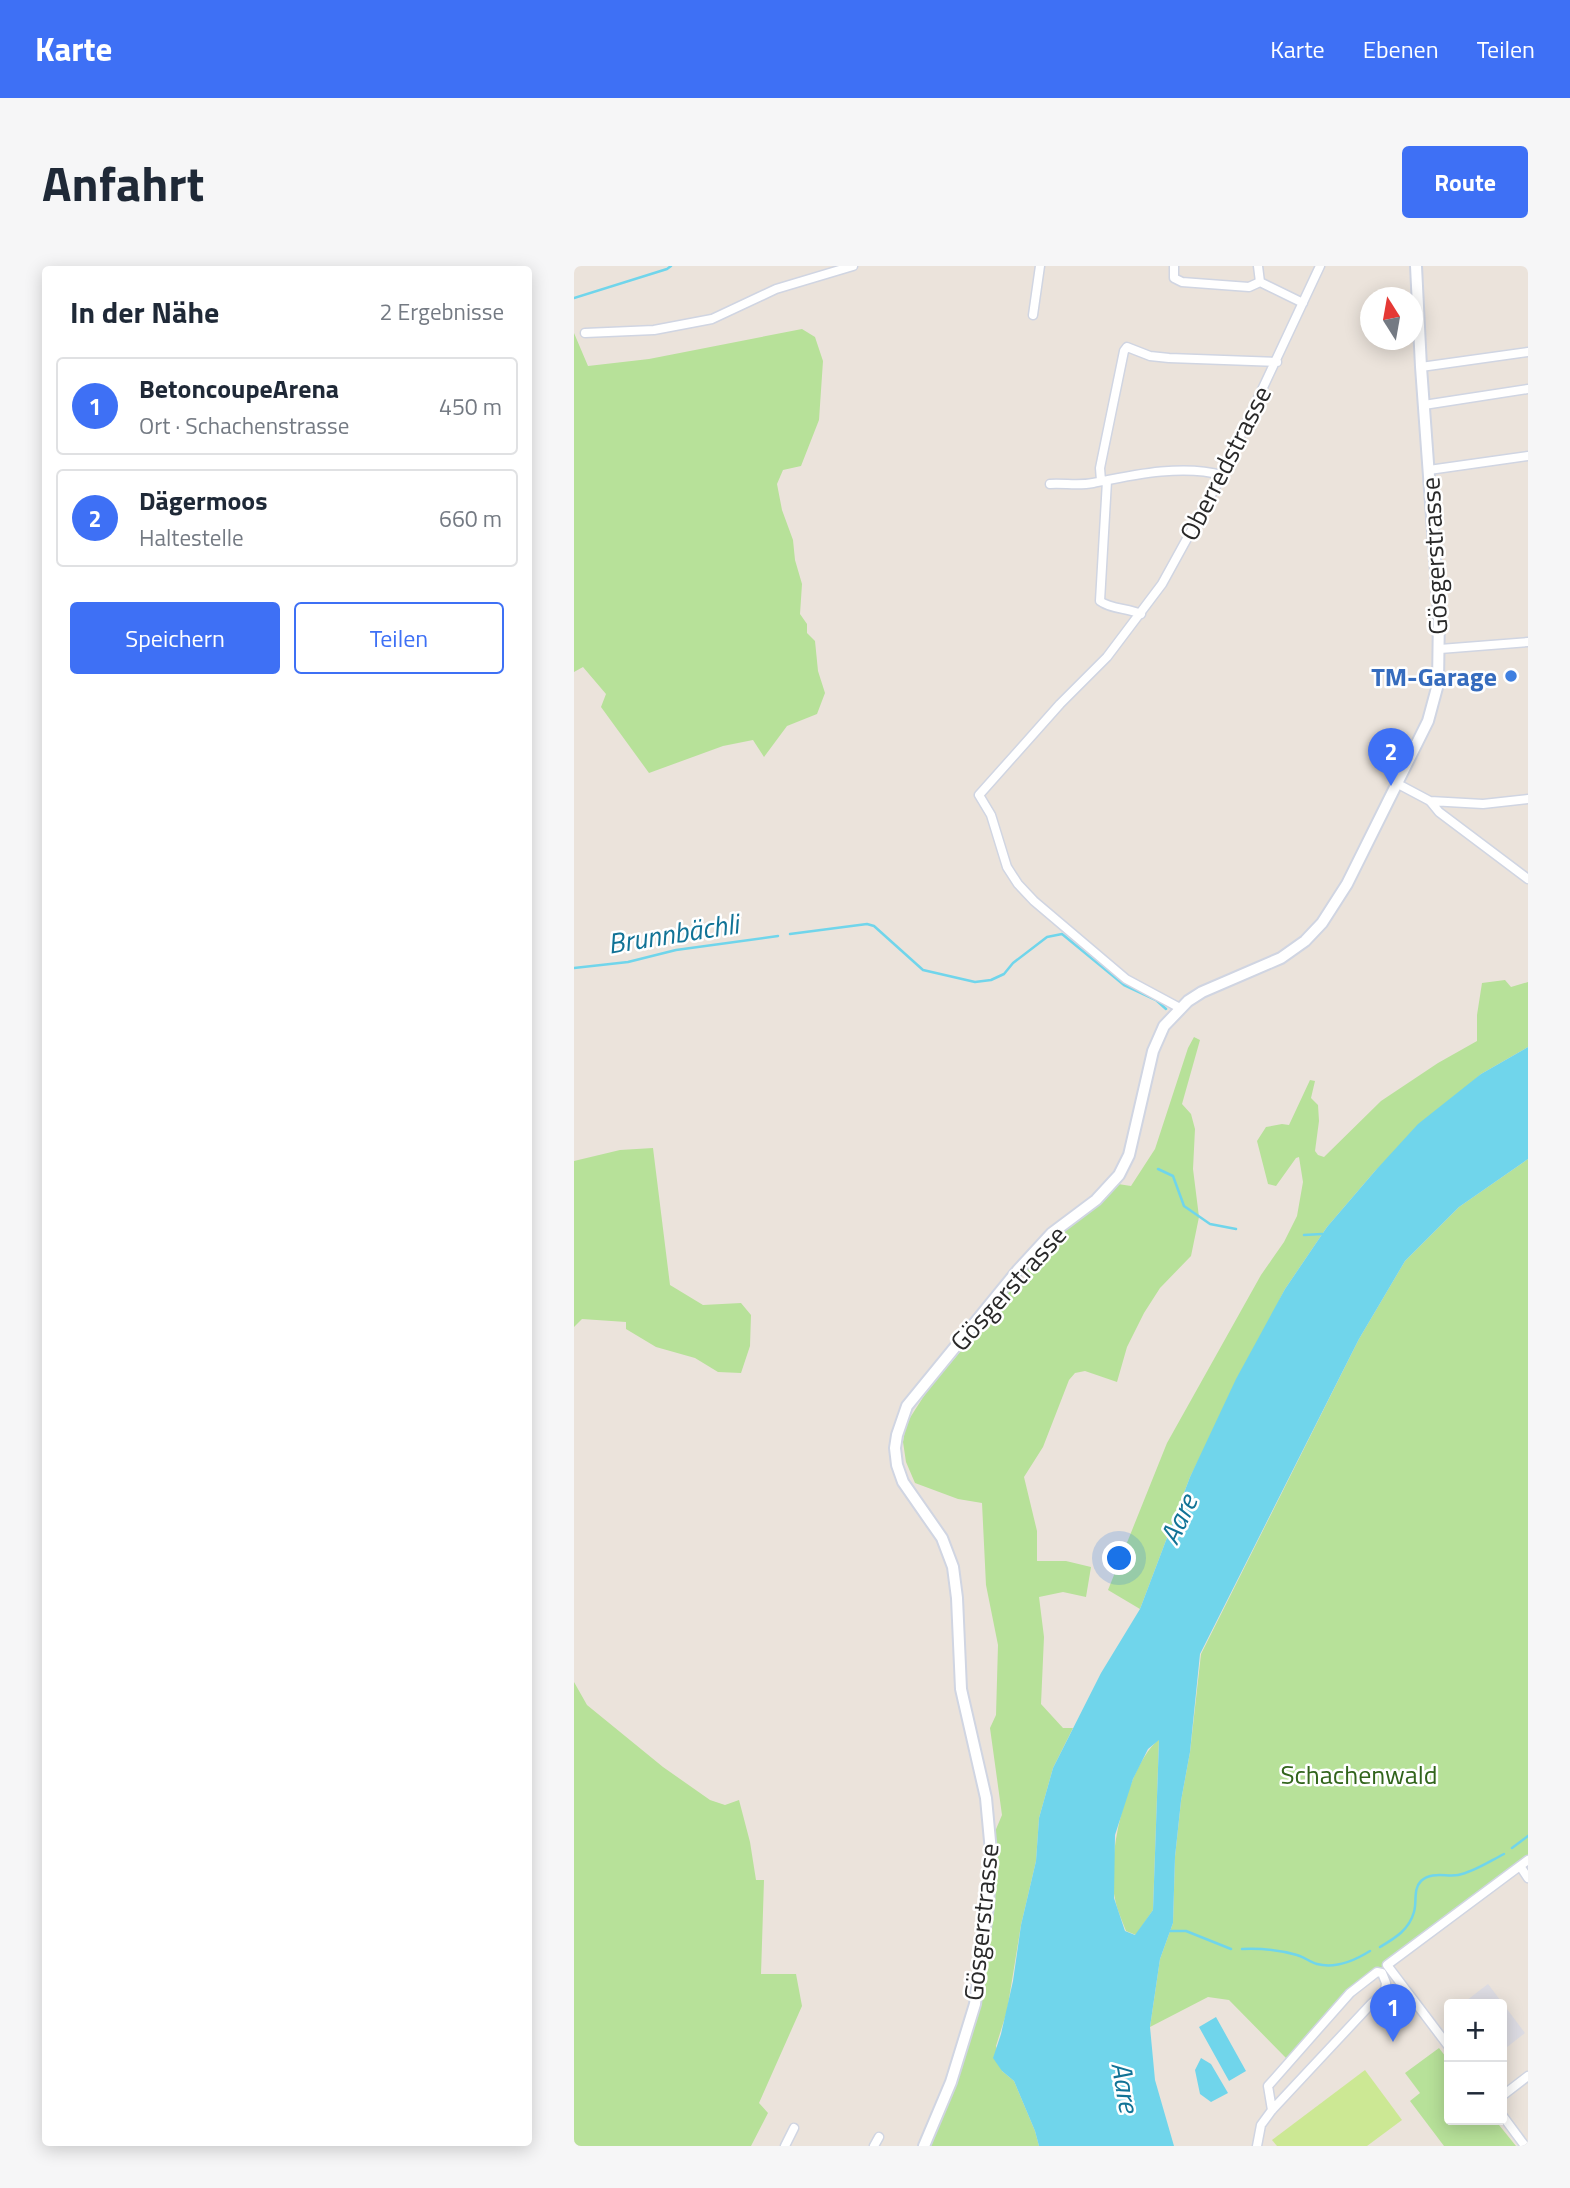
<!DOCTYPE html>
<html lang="de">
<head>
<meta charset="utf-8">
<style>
	body { margin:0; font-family:"Titillium Web",sans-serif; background:#f6f6f7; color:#1f2937 }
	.controls { position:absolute; right:21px; bottom:21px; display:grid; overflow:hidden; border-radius:7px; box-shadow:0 4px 18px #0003 }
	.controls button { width:63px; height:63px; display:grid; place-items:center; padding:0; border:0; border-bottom:2px solid #e0e1e3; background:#fff; color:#1f2937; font:35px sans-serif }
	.compass { position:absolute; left:786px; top:21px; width:63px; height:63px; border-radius:50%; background:#fff; box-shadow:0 4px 18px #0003; rotate:349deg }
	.you { position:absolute; left:546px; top:1293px; width:24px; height:24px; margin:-18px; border:5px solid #fff; border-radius:50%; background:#1a73e8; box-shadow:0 0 0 10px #1a73e833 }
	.badge { display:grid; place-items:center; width:46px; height:46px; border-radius:50%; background:#3e70f5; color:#fff; font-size:23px; font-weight:700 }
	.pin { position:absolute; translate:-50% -58px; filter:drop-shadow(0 2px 4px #0008) }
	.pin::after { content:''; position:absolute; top:37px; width:24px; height:21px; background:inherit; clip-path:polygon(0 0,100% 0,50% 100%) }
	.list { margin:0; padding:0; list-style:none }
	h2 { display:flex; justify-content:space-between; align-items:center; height:91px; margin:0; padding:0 28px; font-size:30px }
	h2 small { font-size:23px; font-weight:400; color:#747a83 }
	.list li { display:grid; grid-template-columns:46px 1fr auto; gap:21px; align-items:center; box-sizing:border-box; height:98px; margin:0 14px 14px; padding:0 14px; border:2px solid #e0e1e3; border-radius:7px }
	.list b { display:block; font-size:26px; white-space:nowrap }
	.list p { margin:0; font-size:23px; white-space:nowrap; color:#747a83 }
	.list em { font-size:23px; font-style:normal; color:#747a83 }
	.actions { display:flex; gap:14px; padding:21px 28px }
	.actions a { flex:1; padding:16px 0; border:2px solid #3e70f5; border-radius:7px; text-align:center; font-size:24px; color:#3e70f5 }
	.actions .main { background:#3e70f5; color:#fff }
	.map { position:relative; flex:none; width:954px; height:1880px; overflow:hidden; border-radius:7px }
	header { display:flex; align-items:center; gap:42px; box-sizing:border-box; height:98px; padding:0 35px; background:#3e70f5; color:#fff }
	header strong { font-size:33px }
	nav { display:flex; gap:38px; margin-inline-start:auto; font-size:24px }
	.intro { display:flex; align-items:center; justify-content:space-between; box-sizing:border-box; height:168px; padding:0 42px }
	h1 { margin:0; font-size:49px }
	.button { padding:18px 32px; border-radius:7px; background:#3e70f5; color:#fff; font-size:24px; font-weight:700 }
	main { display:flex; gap:42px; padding:0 42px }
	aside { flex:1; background:#fff; border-radius:7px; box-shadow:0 4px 18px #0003 }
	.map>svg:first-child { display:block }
	.industrial { fill:#dddce3 }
	.green { fill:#b7e199 }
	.pitch { fill:#cce894 }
	.water { fill:#70d5eb; fill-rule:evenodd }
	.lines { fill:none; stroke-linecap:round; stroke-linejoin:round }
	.stream { stroke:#70d5eb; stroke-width:2.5 }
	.minor-casing { stroke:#d0d5e2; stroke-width:11 }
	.secondary-casing { stroke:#d0d5e2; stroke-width:14 }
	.minor { stroke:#fff; stroke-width:8 }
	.secondary { stroke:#fff; stroke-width:10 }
	.shop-dot { fill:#3f7fe0; stroke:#fff; stroke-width:2.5 }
	.labels { text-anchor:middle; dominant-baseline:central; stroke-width:5; stroke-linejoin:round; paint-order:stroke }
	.street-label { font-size:26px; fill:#292929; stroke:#fff }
	.shop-label { font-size:26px; font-weight:bold; fill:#366cbe; stroke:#fff; text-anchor:end }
	.park-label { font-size:26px; fill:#31641b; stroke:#fff }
	.water-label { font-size:28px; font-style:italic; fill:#117396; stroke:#fff }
</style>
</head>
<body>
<header>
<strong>Karte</strong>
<nav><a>Karte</a><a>Ebenen</a><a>Teilen</a></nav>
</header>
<div class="intro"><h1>Anfahrt</h1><a class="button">Route</a></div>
<main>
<aside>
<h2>In der Nähe<small>2 Ergebnisse</small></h2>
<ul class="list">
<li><span class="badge">1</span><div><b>BetoncoupeArena</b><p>Ort · Schachenstrasse</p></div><em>450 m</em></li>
<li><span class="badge">2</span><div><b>Dägermoos</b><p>Haltestelle</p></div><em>660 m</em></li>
</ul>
<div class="actions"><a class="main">Speichern</a><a>Teilen</a></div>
</aside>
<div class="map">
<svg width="954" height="1880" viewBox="0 0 954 1880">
	<rect width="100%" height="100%" fill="#ebe3db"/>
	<path class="industrial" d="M914,1718L951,1767L928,1785V1738H888Z"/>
	<path class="green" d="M228,63L241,71L249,95L245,154L227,200L209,204L203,218L208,244L219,274L221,294L228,318L226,348L233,358V367L241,375L244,405L251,427L243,448L213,460L190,491L179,474L149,480L75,507L27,441L32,428L9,401L0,406V67L14,100L75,93Z
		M931,714L937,721L954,716V781L907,808L801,905L753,961L711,1023L616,1211L566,1343L534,1324L593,1177L687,1009L710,976L723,950L729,916L725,891L722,892L702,920L694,918L683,875L692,861L708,858L715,859L736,814L741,815L737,832L744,839L745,855L741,885L744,889L750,891L807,835L864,797L903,775V749L908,717Z
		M620,771L626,774L608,838L617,848L621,863L619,903L625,951L617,990L586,1022L570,1047L553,1081L543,1116L511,1105L501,1107L495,1114L469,1181L450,1211L463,1265V1295H492L517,1301L512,1331L489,1326L465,1331L470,1371L467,1438L489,1462H499L479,1502L465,1552L462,1595L447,1659L433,1745L422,1780L428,1805L440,1815L461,1865L465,1880H353L385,1802L419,1617L425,1603L420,1600V1568L428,1549L416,1462L422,1449L424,1379L412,1319L408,1237L384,1233L341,1217L332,1196L329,1176L332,1158L355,1122L386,1086L398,1067L440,1015L450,1019L454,1014L453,999C481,968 516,948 544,918L557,920L581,883L614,782Z
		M79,882L96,1019L129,1039L167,1037L177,1049L176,1080L167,1107L144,1106L121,1092L82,1081L52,1063V1056L8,1053L0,1061V895L46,884Z
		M954,893V1594L786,1718L713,1793L655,1734L634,1731L576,1761L586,1693L599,1657L601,1591L607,1535L616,1486L627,1388L785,1073L831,995L885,941Z
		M0,1416L13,1439L89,1501L136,1534L151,1539L165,1534L176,1576L182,1614H190L187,1708H222L228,1740L185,1837L194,1847L177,1880H0Z
		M585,1473L579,1644L562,1669L552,1665C548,1654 543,1644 541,1633C532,1591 552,1502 585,1473Z
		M865,1782L875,1795V1854H921L942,1880H870L836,1835L846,1827L831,1807Z"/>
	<path class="pitch" d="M791,1804L828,1854L793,1880H703L698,1874Z"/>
	<path class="water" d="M954,781V893L885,941L831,995L785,1073L626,1388L616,1486L607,1535L601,1591L599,1657L586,1693L576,1761L581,1814L600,1880H465L461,1865L440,1815L428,1805L419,1792L427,1768L439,1715L447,1659L462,1595L465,1552L479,1502L527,1407L566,1343L616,1211L662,1113L711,1023L753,961L801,905L844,858L907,808ZM585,1474L579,1644L561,1669L551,1665L540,1632L541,1569L559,1513L574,1483Z
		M642,1751L672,1805L655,1815L625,1761Z
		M627,1792L637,1798L654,1827L637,1836L626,1828L621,1804Z"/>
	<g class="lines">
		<path class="stream" d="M0,32L93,3L97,0
			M216,668L293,658L300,660L349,704L401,716L417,714L430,708L439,697L473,671L488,668L550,719L582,734L592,743
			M0,702L54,696L102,684L204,670
			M584,903L599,910L610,940L636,958L662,963
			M730,969L748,968
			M938,1582L954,1570
			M594,1665H612L657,1683
			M806,1681C821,1672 835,1664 840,1646C843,1636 839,1623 847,1615C858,1605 872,1611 884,1609C900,1606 916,1595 930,1588
			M668,1683C687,1682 705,1684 723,1689C730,1691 736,1696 743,1698C762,1703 780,1695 796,1685"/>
		<g class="minor-casing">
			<path id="minor" d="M600,0V12L608,16L675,21L686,16
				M684,0L686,16
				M686,16L729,37
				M459,49L466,0
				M11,67L80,64L138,53L202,23L279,0
				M847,101L954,86
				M850,139L954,123
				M855,204L954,190
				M527,215L526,202L550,85L553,81L576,90L595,92L703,96
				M533,215L526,335C536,343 554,342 567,348
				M476,218C490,217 505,220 519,217C559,209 608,198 648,209
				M866,383L954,376
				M824,518L856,535L865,546L954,613
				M856,535L909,538L954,533
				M606,742L552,713L460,635L444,618L433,601L417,549L405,529L486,438L533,391L588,318L648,209L746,0
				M946,1600L954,1612
				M875,1781L813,1699L954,1594
				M928,1830L954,1810
				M928,1849L951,1880
				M211,1880L220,1862
				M300,1880L305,1871
				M683,1880L687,1859L698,1844L797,1738L811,1725L812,1717L808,1707L803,1706L776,1727L694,1820L698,1844"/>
		</g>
		<g class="secondary-casing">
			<path id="secondary" d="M350,1880L377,1816L401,1738L414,1640L417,1586L412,1532L387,1423L383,1332L379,1301L368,1272L329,1216L323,1199L321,1182L323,1169L333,1140L444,1004L478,967L522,934L545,909L555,889L579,785L590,760L614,735L628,726L707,692L731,675L748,657L773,618L854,455L864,418L865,347L847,101L842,0"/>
		</g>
		<use href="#minor" class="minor"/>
		<use href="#secondary" class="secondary"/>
	</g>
	<circle class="shop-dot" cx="937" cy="410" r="7"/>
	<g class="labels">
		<g class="street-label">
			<text transform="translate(651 197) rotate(-63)">Oberredstrasse</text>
			<text transform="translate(860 290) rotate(-93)">Gösgerstrasse</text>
			<text transform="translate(434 1022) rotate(-48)">Gösgerstrasse</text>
			<text transform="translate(407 1656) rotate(-84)">Gösgerstrasse</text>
		</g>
		<g class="shop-label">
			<text x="923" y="410">TM-Garage</text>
		</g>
		<g class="park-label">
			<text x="785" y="1508">Schachenwald</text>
		</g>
		<g class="water-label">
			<text transform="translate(99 667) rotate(-9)">Brunnbächli</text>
			<text transform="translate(604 1253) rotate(-65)">Aare</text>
			<text transform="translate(552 1821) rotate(80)">Aare</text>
		</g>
	</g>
</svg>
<div class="controls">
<button>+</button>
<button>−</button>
</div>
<svg class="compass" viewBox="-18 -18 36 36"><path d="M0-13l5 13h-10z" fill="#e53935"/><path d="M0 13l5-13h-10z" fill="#747a83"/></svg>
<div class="you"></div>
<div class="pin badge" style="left:819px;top:1776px">1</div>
<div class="pin badge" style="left:817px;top:520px">2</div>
</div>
</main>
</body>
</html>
